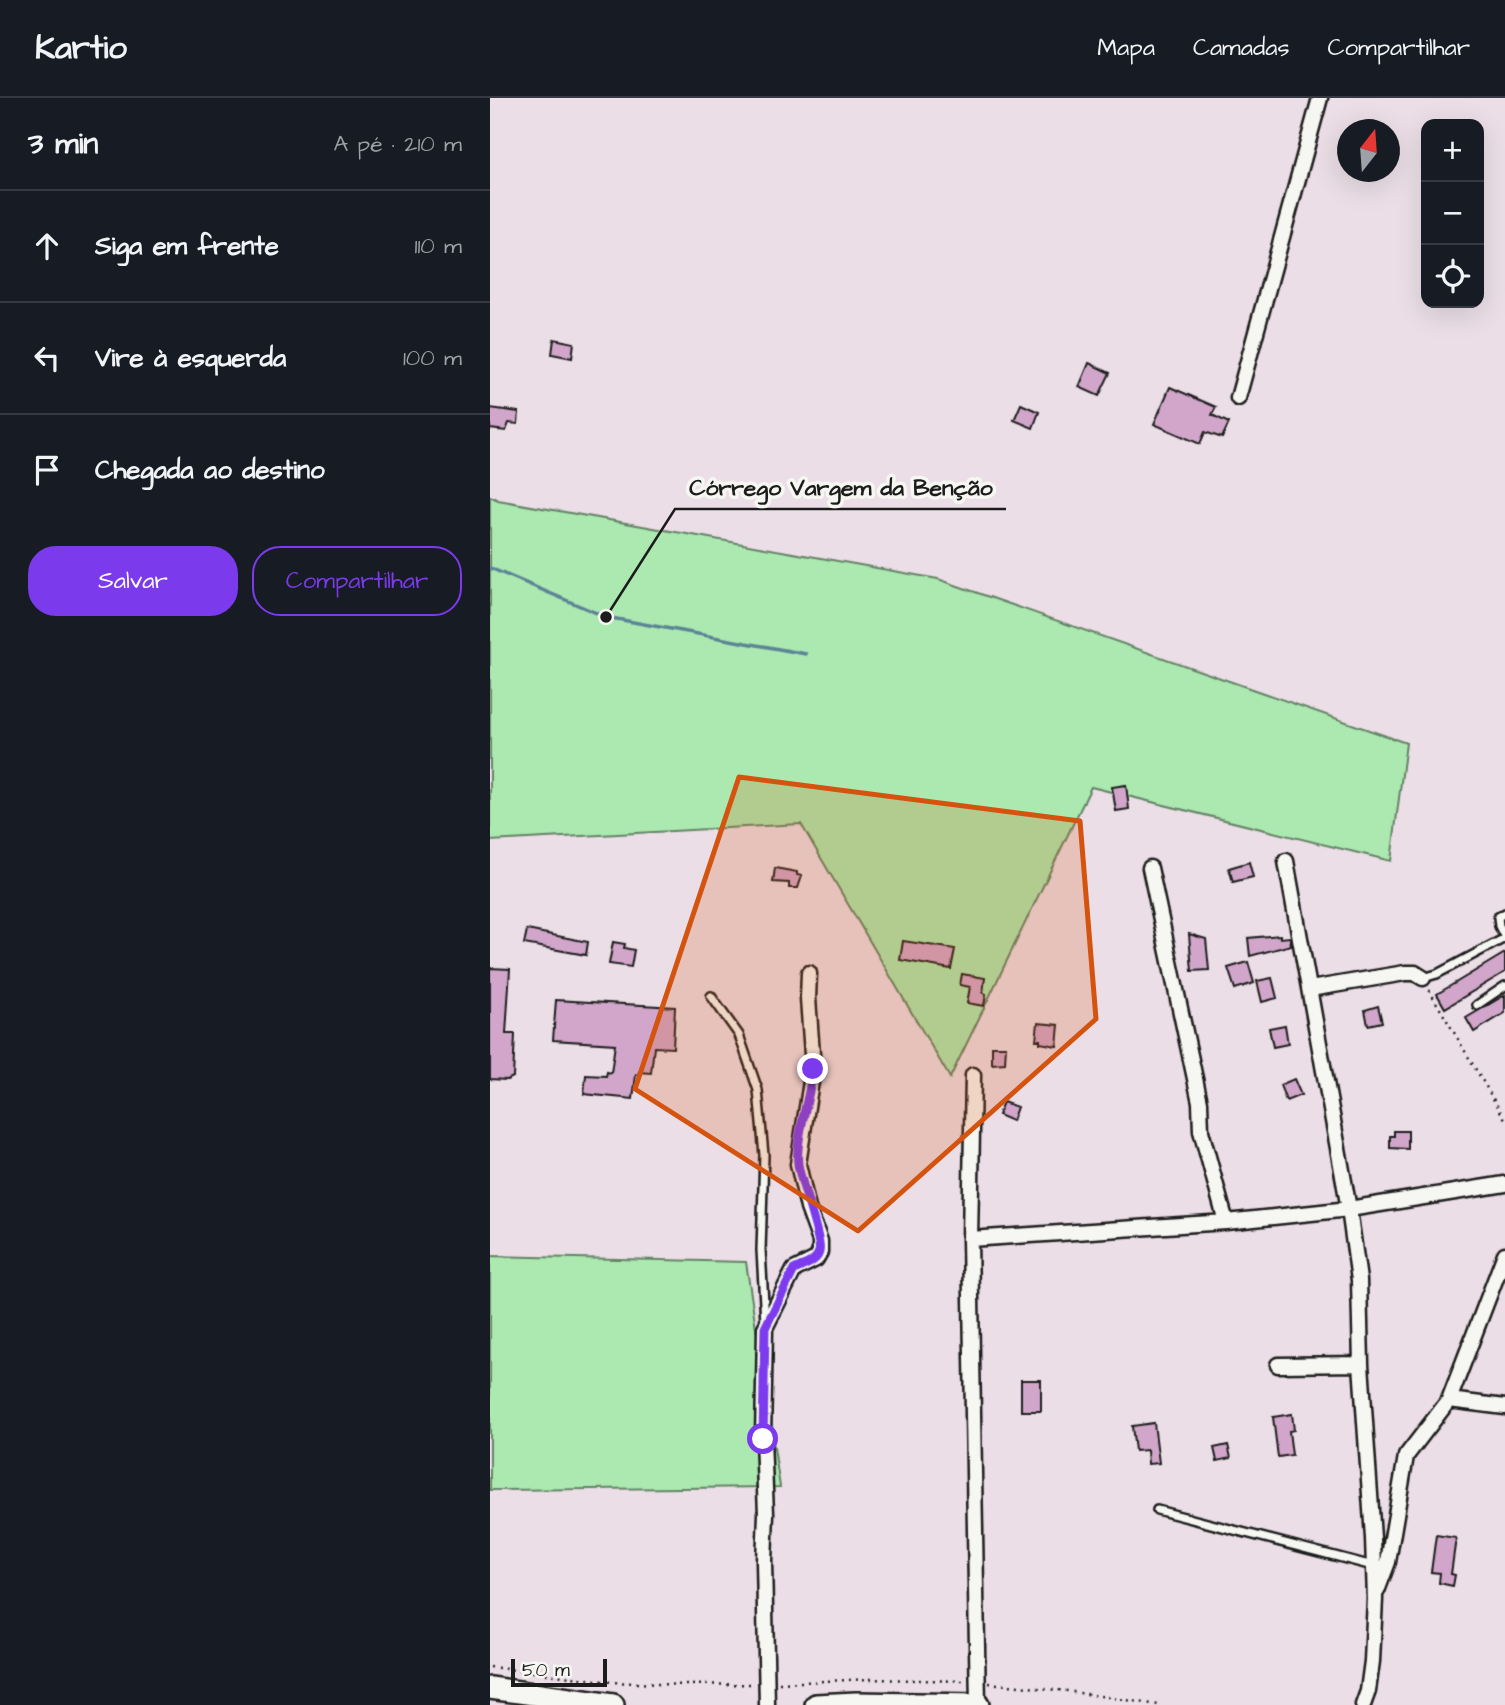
<!DOCTYPE html>
<html lang="pt">
<head>
<meta charset="utf-8">
<style>
	body { margin:0; font-family:"Architects Daughter",sans-serif; background:#242831; color:#f1f3f6 }
	.controls { position:absolute; right:21px; top:21px; display:grid; overflow:hidden; border-radius:14px; box-shadow:0 7px 28px #0002 }
	.controls button { width:63px; height:63px; display:grid; place-items:center; padding:0; border:0; border-bottom:2px solid #363941; background:#171b24; color:#f1f3f6; font:35px sans-serif }
	.compass { position:absolute; left:847px; top:21px; width:63px; height:63px; border-radius:50%; background:#171b24; box-shadow:0 7px 28px #0002; rotate:17deg }
	.scale { position:absolute; left:21px; bottom:18px; width:96px; box-sizing:border-box; padding-left:7px; border:4px solid #1c1c1c; border-top:0; font-size:19px; line-height:24px; white-space:nowrap; color:#1c1c1c; -webkit-text-stroke:5px #f6f6f2; paint-order:stroke }
	.stop { position:absolute; width:21px; height:21px; margin:-16px; border:5px solid #7c3aed; border-radius:50%; background:#fff }
	.stop.end { background:#7c3aed; border-color:#fff; box-shadow:0 2px 7px #0008 }
	.list { margin:0; padding:0; list-style:none }
	h2 { display:flex; justify-content:space-between; align-items:center; height:91px; margin:0; padding:0 28px; font-size:30px }
	h2 small { font-size:23px; font-weight:400; color:#9ea1a6 }
	.list li { display:grid; grid-template-columns:46px 1fr auto; gap:21px; align-items:center; box-sizing:border-box; height:112px; padding:0 28px; border-top:2px solid #363941 }
	.list b { display:block; font-size:26px; white-space:nowrap }
	.list em { font-size:23px; font-style:normal; color:#9ea1a6 }
	.actions { display:flex; gap:14px; padding:21px 28px }
	.actions a { flex:1; padding:16px 0; border:2px solid #7c3aed; border-radius:28px; text-align:center; font-size:24px; color:#7c3aed }
	.actions .main { background:#7c3aed; color:#fff }
	.icon { flex:none; width:38px; height:38px; fill:none; stroke:currentColor; stroke-width:2; stroke-linecap:round; stroke-linejoin:round }
	.map { position:relative; flex:none; width:1015px; height:1607px; overflow:hidden }
	header { display:flex; align-items:center; gap:42px; box-sizing:border-box; height:98px; padding:0 35px; background:#171b24; border-bottom:2px solid #363941 }
	header strong { font-size:33px }
	nav { display:flex; gap:38px; margin-inline-start:auto; font-size:24px }
	main { display:flex }
	aside { flex:1; background:#171b24 }
	.map>svg:first-child { display:block }
	.green { fill:#abe9b0; stroke:#648266; stroke-width:2 }
	.lines { fill:none; stroke-linecap:round; stroke-linejoin:round }
	.stream { stroke:#5b8495; stroke-width:3.5 }
	.building { fill:#d1a6ca; stroke:#1c1c1c; stroke-width:2 }
	.lane-casing { stroke:#1c1c1c; stroke-width:12 }
	.street-casing { stroke:#1c1c1c; stroke-width:19 }
	.secondary-casing { stroke:#1c1c1c; stroke-width:26 }
	.path { stroke:#1c1c1c; stroke-width:2.5; stroke-dasharray:2 5; stroke-linecap:butt }
	.lane { stroke:#f6f6f2; stroke-width:7 }
	.street { stroke:#f6f6f2; stroke-width:14 }
	.secondary { stroke:#f6f6f2; stroke-width:21 }
	.route { stroke:#7c3aed; stroke-width:9 }
	.marked { fill:#d4530e; fill-opacity:0.2; stroke:#d4530e; stroke-width:5; stroke-linejoin:round }
	.leader { fill:none; stroke:#1c1c1c; stroke-width:2.5 }
	.callout-dot { fill:#1c1c1c; stroke:#f6f6f2; stroke-width:2.5 }
	.callout-label { font-size:23px; text-anchor:middle; font-weight:bold; fill:#1c1c1c; stroke:#f6f6f2; stroke-width:7; stroke-linejoin:round; paint-order:stroke }
</style>
</head>
<body>
<header>
<strong>Kartio</strong>
<nav><a>Mapa</a><a>Camadas</a><a>Compartilhar</a></nav>
</header>
<main>
<aside>
<h2>3 min<small>A pé · 210 m</small></h2>
<ul class="list">
<li><svg class="icon" aria-label="ahead" viewBox="0 0 24 24"><path d="M12 20V5M6 11l6-6 6 6"/></svg><div><b>Siga em frente</b></div><em>110 m</em></li>
<li><svg class="icon" aria-label="left" viewBox="0 0 24 24"><path d="M17 20v-9H6M10 6l-5 5 5 5"/></svg><div><b>Vire à esquerda</b></div><em>100 m</em></li>
<li><svg class="icon" aria-label="arrive" viewBox="0 0 24 24"><path d="M6 21V4h12l-3 4 3 4H6"/></svg><div><b>Chegada ao destino</b></div></li>
</ul>
<div class="actions"><a class="main">Salvar</a><a>Compartilhar</a></div>
</aside>
<div class="map">
<svg width="1015" height="1607" viewBox="0 0 1015 1607">
	<rect width="100%" height="100%" fill="#ebdee6"/>
	<filter id="ink" filterUnits="userSpaceOnUse"><feTurbulence type="fractalNoise" baseFrequency=".0143" numOctaves="2"/><feDisplacementMap in="SourceGraphic" scale="14" xChannelSelector="R" yChannelSelector="G"/><feConvolveMatrix kernelMatrix="1 2 1 2 8 2 1 2 1" color-interpolation-filters="sRGB"/></filter>
	<g filter="url(#ink)">
		<path class="green" d="M0,398L8,402L448,481L916,645L901,763L601,689L460,980L311,726L0,743Z
			M0,1158L256,1164L290,1389L0,1392Z"/>
		<g class="lines">
			<path class="stream" d="M0,470L116,519L316,556"/>
		</g>
		<path class="building" d="M64,241L84,245L82,260L62,256Z
			M599,265L620,275L609,298L589,289Z
			M680,289L726,309L722,317L739,325L732,340L715,334L710,346L664,326Z
			M531,306L549,314L543,330L524,322Z
			M0,310L29,314L28,326L19,325L16,333L0,331Z
			M636,687L639,711L626,713L622,689Z
			M759,764L763,779L743,784L739,770Z
			M285,770L307,774V777L312,778L308,790H299V785L283,784Z
			M37,832L98,844L96,857L34,846Z
			M699,836L716,841L719,872L702,873Z
			M790,837V840L800,839L801,847L760,858L758,840Z
			M413,843L465,851L461,871L410,862Z
			M123,844L135,846L134,850L144,852L141,869L119,866Z
			M1015,855V874L955,910L947,896Z
			M758,864L764,885L745,891L738,870Z
			M0,870L20,871L16,936H25L23,979L17,982L0,981Z
			M472,876L495,880L493,895L496,896L494,908L477,905L480,889L470,887Z
			M782,880L787,900L772,904L767,883Z
			M1015,897V915L984,934L976,920Z
			M66,902L185,909L183,950L164,949L161,975L149,974V977H146L143,1001L94,996L96,977L116,978L117,974L121,975L125,946L63,942Z
			M888,908L892,924L878,927L875,912Z
			M548,925L569,927L567,948L550,945V942H546Z
			M795,927L798,946L783,949L779,930Z
			M502,948H516L515,965L502,966Z
			M804,981L811,997L796,1003L790,987Z
			M513,1004L527,1009L522,1023L508,1017Z
			M904,1033H918V1051L900,1050V1038H904Z
			M531,1282H551V1313H531Z
			M802,1316L804,1332L799,1333L802,1357L788,1359L783,1319Z
			M664,1325L669,1365L658,1366L657,1352L645,1353L642,1328Z
			M738,1347L741,1360L727,1363L724,1350Z
			M946,1437L966,1440L961,1476L965,1477L963,1488L949,1485L950,1475L941,1474Z"/>
		<g class="lines">
			<g class="lane-casing">
				<path id="lane" d="M1015,815L1008,819L1009,828L1015,840
					M933,880L947,876L1015,840
					M221,898L249,937L268,992L274,1057L271,1152L275,1224
					M987,907L1015,888
					M667,1412L883,1468"/>
			</g>
			<g class="street-casing">
				<path id="street" d="M748,300L830,0
					M796,763L859,1111L869,1182L871,1266L883,1440L885,1501L882,1563L878,1593L873,1607
					M660,770L710,1004L711,1033L736,1124
					M820,891L915,875H925L933,880
					M483,977L480,1141L488,1607
					M480,1141L736,1124L859,1111L1015,1086
					M788,1267L871,1266
					M959,1302L1015,1309
					M887,1493L898,1464L916,1358L959,1302L1015,1156
					M277,1607L274,1463L276,1416L273,1341L275,1230L304,1172L326,1161L330,1154V1143L318,1110L308,1066L323,971L318,900L319,875"/>
			</g>
			<g class="secondary-casing">
				<path id="secondary" d="M0,1590L123,1607
					M326,1607L366,1605L488,1607"/>
			</g>
			<path class="path" d="M939,892L1015,1021
				M0,1569L122,1584L194,1587L265,1586
				M289,1585L381,1581L475,1583
				M499,1585L577,1593L669,1607"/>
			<use href="#lane" class="lane"/>
			<use href="#street" class="street"/>
			<use href="#secondary" class="secondary"/>
		</g>
	</g>
	<g class="lines" filter="url(#ink)">
		<path class="route" d="M273,1341L275,1230L304,1172C313,1167 326,1165 329,1154C333,1144 310,1084 308,1066C305,1042 320,998 323,971"/>
	</g>
	<path class="marked" d="M249,679L590,723L606,921L368,1133L145,991Z"/>
	<path class="leader" d="M116 519L185 411H516"/>
	<circle class="callout-dot" cx="116" cy="519" r="7"/>
	<g class="callout-label">
		<text x="351" y="397">Córrego Vargem da Benção</text>
	</g>
</svg>
<div class="controls">
<button>+</button>
<button>−</button>
<button><svg class="icon" aria-label="locate" viewBox="0 0 24 24"><circle cx="12" cy="12" r="6"/><path d="M12 2v4M12 18v4M2 12h4M18 12h4"/></svg></button>
</div>
<svg class="compass" viewBox="-18 -18 36 36"><path d="M0-13l5 13h-10z" fill="#e53935"/><path d="M0 13l5-13h-10z" fill="#9ea1a6"/></svg>
<div class="scale">50 m</div>
<div class="stop" style="left:273px;top:1341px"></div>
<div class="stop end" style="left:323px;top:971px"></div>
</div>
</main>
</body>
</html>
